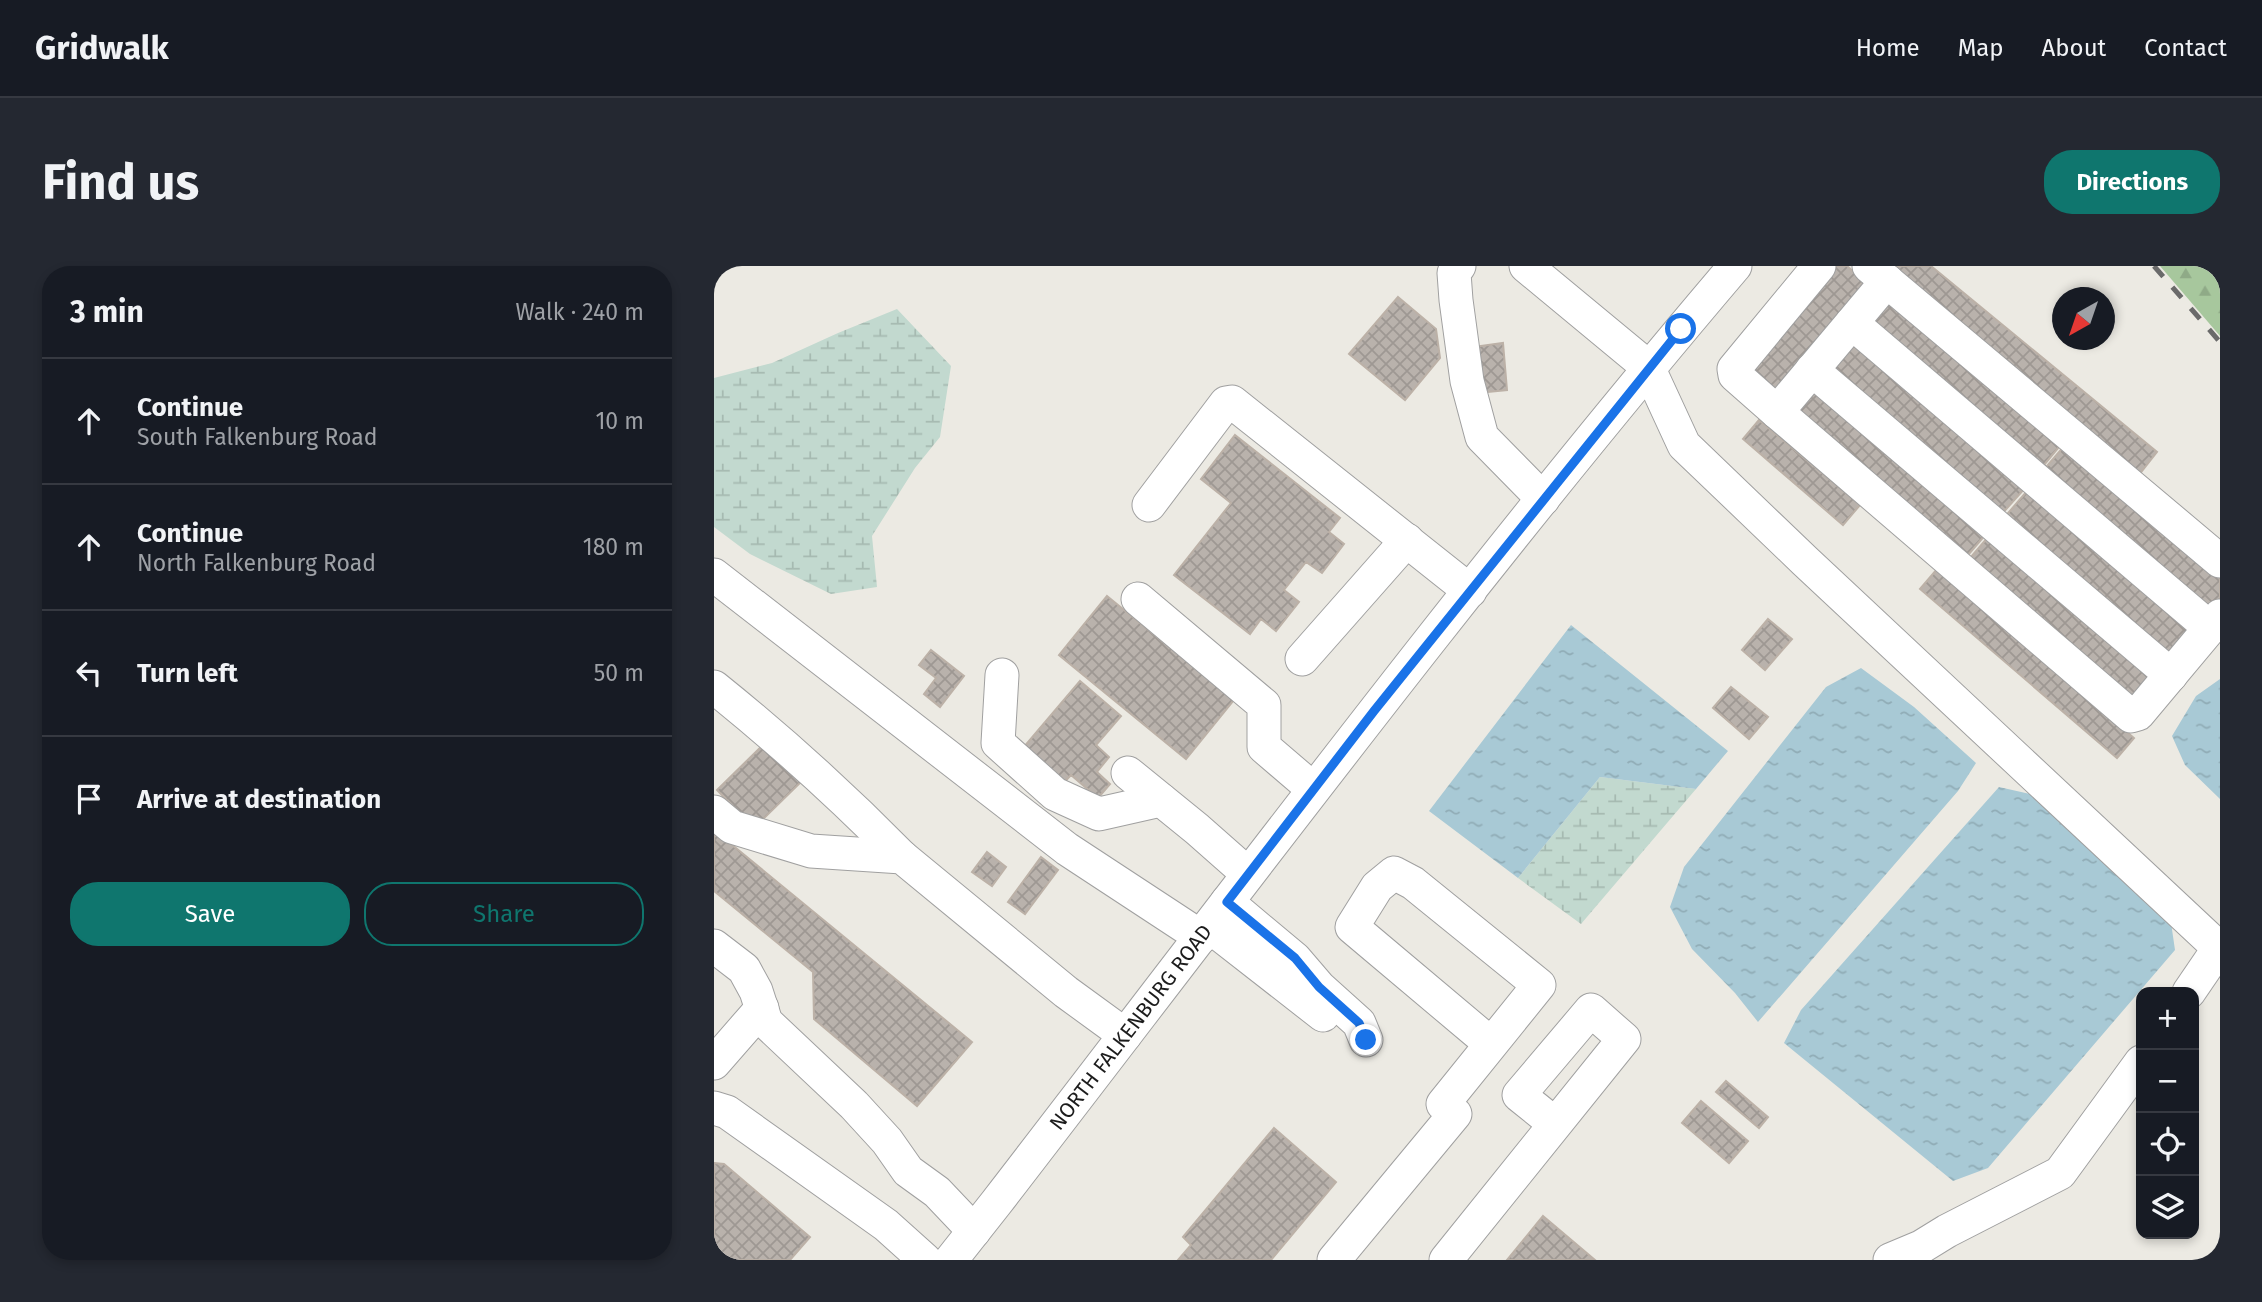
<!DOCTYPE html>
<html lang="en">
<head>
<meta charset="utf-8">
<style>
	body { margin:0; font-family:"Fira Sans",sans-serif; background:#242831; color:#f1f3f6 }
	.controls { position:absolute; right:21px; bottom:21px; display:grid; overflow:hidden; border-radius:14px; box-shadow:0 4px 10px #0003 }
	.controls button { width:63px; height:63px; display:grid; place-items:center; padding:0; border:0; border-bottom:2px solid #363941; background:#171b24; color:#f1f3f6; font:35px sans-serif }
	.compass { position:absolute; left:1338px; top:21px; width:63px; height:63px; border-radius:50%; background:#171b24; box-shadow:0 4px 10px #0003; rotate:220deg }
	.stop { position:absolute; width:21px; height:21px; margin:-16px; border:5px solid #1a73e8; border-radius:50%; background:#fff }
	.stop.end { background:#1a73e8; border-color:#fff; box-shadow:0 2px 7px #0008 }
	.list { margin:0; padding:0; list-style:none }
	h2 { display:flex; justify-content:space-between; align-items:center; height:91px; margin:0; padding:0 28px; font-size:30px }
	h2 small { font-size:23px; font-weight:400; color:#9ea1a6 }
	.list li { display:grid; grid-template-columns:46px 1fr auto; gap:21px; align-items:center; box-sizing:border-box; height:126px; padding:0 28px; border-top:2px solid #363941 }
	.list b { display:block; font-size:26px; white-space:nowrap }
	.list p { margin:0; font-size:23px; white-space:nowrap; color:#9ea1a6 }
	.list em { font-size:23px; font-style:normal; color:#9ea1a6 }
	.actions { display:flex; gap:14px; padding:21px 28px }
	.actions a { flex:1; padding:16px 0; border:2px solid #0f766e; border-radius:28px; text-align:center; font-size:24px; color:#0f766e }
	.actions .main { background:#0f766e; color:#fff }
	.icon { flex:none; width:38px; height:38px; fill:none; stroke:currentColor; stroke-width:2; stroke-linecap:round; stroke-linejoin:round }
	.map { position:relative; flex:none; width:1506px; height:994px; overflow:hidden; border-radius:28px }
	header { display:flex; align-items:center; gap:42px; box-sizing:border-box; height:98px; padding:0 35px; background:#171b24; border-bottom:2px solid #363941 }
	header strong { font-size:33px }
	nav { display:flex; gap:38px; margin-inline-start:auto; font-size:24px }
	.intro { display:flex; align-items:center; justify-content:space-between; box-sizing:border-box; height:168px; padding:0 42px }
	h1 { margin:0; font-size:49px }
	.button { padding:18px 32px; border-radius:28px; background:#0f766e; color:#fff; font-size:24px; font-weight:700 }
	main { display:flex; gap:42px; padding:0 42px }
	aside { flex:1; background:#171b24; border-radius:28px; box-shadow:0 4px 10px #0003 }
	.map>svg:first-child { display:block }
	.forest { fill:url(#forest-firs) }
	.wetland { fill:url(#wetland-marsh) }
	.water { fill:url(#water-ripples) }
	.building { fill:url(#building-cross-hatch); stroke:#bcb1a7; stroke-width:2 }
	.lines { fill:none; stroke-linecap:round; stroke-linejoin:round }
	.minor-casing { stroke:#a0a0a0; stroke-width:35 }
	.minor { stroke:#fff; stroke-width:33 }
	.rail { stroke:#6a6a6a; stroke-width:5; stroke-dasharray:14 14; stroke-linecap:butt }
	.route { stroke:#1a73e8; stroke-width:9 }
	.labels { text-anchor:middle; dominant-baseline:central; stroke-width:5; stroke-linejoin:round; paint-order:stroke }
	.street-label { font-size:21px; fill:#1c1c1c; stroke:#fff }
</style>
</head>
<body>
<header>
<strong>Gridwalk</strong>
<nav><a>Home</a><a>Map</a><a>About</a><a>Contact</a></nav>
</header>
<div class="intro"><h1>Find us</h1><a class="button">Directions</a></div>
<main>
<aside>
<h2>3 min<small>Walk · 240 m</small></h2>
<ul class="list">
<li><svg class="icon" aria-label="ahead" viewBox="0 0 24 24"><path d="M12 20V5M6 11l6-6 6 6"/></svg><div><b>Continue</b><p>South Falkenburg Road</p></div><em>10 m</em></li>
<li><svg class="icon" aria-label="ahead" viewBox="0 0 24 24"><path d="M12 20V5M6 11l6-6 6 6"/></svg><div><b>Continue</b><p>North Falkenburg Road</p></div><em>180 m</em></li>
<li><svg class="icon" aria-label="left" viewBox="0 0 24 24"><path d="M17 20v-9H6M10 6l-5 5 5 5"/></svg><div><b>Turn left</b></div><em>50 m</em></li>
<li><svg class="icon" aria-label="arrive" viewBox="0 0 24 24"><path d="M6 21V4h12l-3 4 3 4H6"/></svg><div><b>Arrive at destination</b></div></li>
</ul>
<div class="actions"><a class="main">Save</a><a>Share</a></div>
</aside>
<div class="map">
<svg width="1506" height="994" viewBox="0 0 1506 994">
	<defs>
		<pattern id="forest-firs" width="22" height="20" patternUnits="userSpaceOnUse" patternTransform="scale(1.75)"><rect width="22" height="20" fill="#a7c79d"/><path d="M5 1l3.5 6h-7zM16 11l3.5 6h-7z" fill="#8faa87"/></pattern>
		<pattern id="wetland-marsh" width="20" height="14" patternUnits="userSpaceOnUse" patternTransform="scale(1.75)"><rect width="20" height="14" fill="#c2d9cf"/><path d="M1 5h8M5 5V1M11 12h8M15 12V8" fill="none" stroke="#a6bab1"/></pattern>
		<pattern id="water-ripples" width="26" height="14" patternUnits="userSpaceOnUse" patternTransform="scale(1.75)"><rect width="26" height="14" fill="#a8c9d5"/><path d="M2 4q2-2 4 0t4 0M15 11q2-2 4 0t4 0" fill="none" stroke="#90acb6"/></pattern>
		<pattern id="building-cross-hatch" width="8" height="8" patternUnits="userSpaceOnUse" patternTransform="scale(1.75)"><rect width="8" height="8" fill="#b9b2ac"/><path d="M0 0l8 8M0 8l8-8" fill="none" stroke="#9e9893"/></pattern>
	</defs>
	<rect width="100%" height="100%" fill="#eceae3"/>
	<path class="forest" d="M1446,0H1506V70Z"/>
	<path class="wetland" d="M183,43L237,100L226,171L201,202L158,270L163,321L117,328L36,288L0,261V112L58,97L124,67Z
		M886,511L982,523L867,658L804,612Z"/>
	<path class="water" d="M857,359L1014,485L982,523L886,511L804,612L715,545Z
		M1147,402L1200,441L1262,497L1244,525L1044,756L1021,727L978,683L956,641L970,601L1112,421Z
		M1506,413V533L1471,499L1458,470L1482,430Z
		M1285,521L1316,528L1454,636L1461,684L1274,902L1239,915L1070,777L1087,744Z"/>
	<path class="building" d="M1113,0H1133L1155,19L1056,134L1023,104Z
		M1169,0H1217L1443,186L1424,210Z
		M684,31L722,63L726,92L691,134L635,88Z
		M1178,31L1349,176L1325,205L1153,60Z
		M1139,75L1311,222L1286,250L1114,104Z
		M789,77L793,124L764,127L759,81Z
		M1100,122L1272,268L1248,296L1076,150Z
		M1045,154L1146,239L1129,259L1029,173Z
		M521,169L626,252L615,266L630,278L608,307L592,296L570,324L585,336L562,365L547,353L536,368L460,309L517,237L487,213Z
		M1352,178L1506,309V336L1495,349L1327,207Z
		M1314,224L1481,366L1456,394L1289,253Z
		M1275,270L1443,411L1419,440L1251,298Z
		M1224,302L1420,472L1403,492L1206,323Z
		M393,330L520,434L472,493L345,389Z
		M1054,353L1078,373L1051,404L1028,384Z
		M217,384L250,410L226,441L210,428L222,412L205,399Z
		M366,415L407,450L382,479L395,491L383,506L396,518L384,532L357,509L344,523L304,488Z
		M1017,421L1054,451L1035,473L999,442Z
		M55,473L92,511L40,562L3,524Z
		M0,564L258,776L203,840L100,753L99,706L0,625Z
		M273,586L292,601L278,620L258,606Z
		M327,591L344,604L311,648L294,636Z
		M1012,815L1054,851L1045,862L1002,826Z
		M987,835L1034,875L1015,897L968,857Z
		M560,862L622,916L557,994H464L477,979L469,971Z
		M0,897L10,898L96,971L76,994H0Z
		M829,950L881,994H793Z"/>
	<g class="lines">
		<g class="minor-casing">
			<g id="minor">
				<path d="M745,0L740,7L742,34L753,115L768,171L829,233"/>
				<path d="M812,0L934,101L970,179L1091,295L1506,683"/>
				<path d="M1105,0L1020,103L1021,109L1063,146L1417,450L1424,448L1506,350"/>
				<path d="M1155,0L1506,295"/>
				<path d="M1138,57L1496,362"/>
				<path d="M1098,104L1457,409"/>
				<path d="M1063,146L1173,15"/>
				<path d="M435,239L512,137L518,136L756,325"/>
				<path d="M0,309L353,583L487,671"/>
				<path d="M424,333L550,439V481L599,523"/>
				<path d="M588,393L693,274"/>
				<path d="M288,409L284,477L341,528L385,548L447,534"/>
				<path d="M0,421C66,474 128,530 188,591"/>
				<path d="M414,507L483,563L534,608"/>
				<path d="M0,546L18,561L97,585L188,591L352,726L411,769"/>
				<path d="M513,636L581,693L605,721L645,757L652,774"/>
				<path d="M495,660L609,749"/>
				<path d="M0,680L30,703L42,725L52,756L140,839L173,875L194,905L223,926L260,965"/>
				<path d="M1475,726L1505,682"/>
				<path d="M0,797L48,742"/>
				<path d="M729,838L825,719L699,617L680,607L663,621L638,661L777,778"/>
				<path d="M0,842L13,846L172,959L211,994"/>
				<path id="s1" d="M237,994L282,937C525,622 763,303 1021,0"/>
				<path d="M620,994L741,848"/>
				<path d="M732,994L910,773L877,744L805,829L841,858"/>
				<path d="M1176,994L1207,981L1233,965L1346,907L1427,796"/>
			</g>
		</g>
		<use href="#minor" class="minor"/>
		<path class="rail" d="M1440,0L1506,76"/>
	</g>
	<g class="lines">
		<path class="route" d="M652,774L645,757L605,721L581,692L513,636L660,445L967,63"/>
	</g>
	<g class="labels">
		<g class="street-label">
			<text stroke="none"><textPath href="#s1" startOffset="294">NORTH FALKENBURG ROAD</textPath></text>
		</g>
	</g>
</svg>
<div class="controls">
<button>+</button>
<button>−</button>
<button><svg class="icon" aria-label="locate" viewBox="0 0 24 24"><circle cx="12" cy="12" r="6"/><path d="M12 2v4M12 18v4M2 12h4M18 12h4"/></svg></button>
<button><svg class="icon" aria-label="layers" viewBox="0 0 24 24"><path d="M12 4l9 5-9 5-9-5zM3 14l9 5 9-5"/></svg></button>
</div>
<svg class="compass" viewBox="-18 -18 36 36"><path d="M0-13l5 13h-10z" fill="#e53935"/><path d="M0 13l5-13h-10z" fill="#9ea1a6"/></svg>
<div class="stop" style="left:967px;top:63px"></div>
<div class="stop end" style="left:652px;top:774px"></div>
</div>
</main>
</body>
</html>
